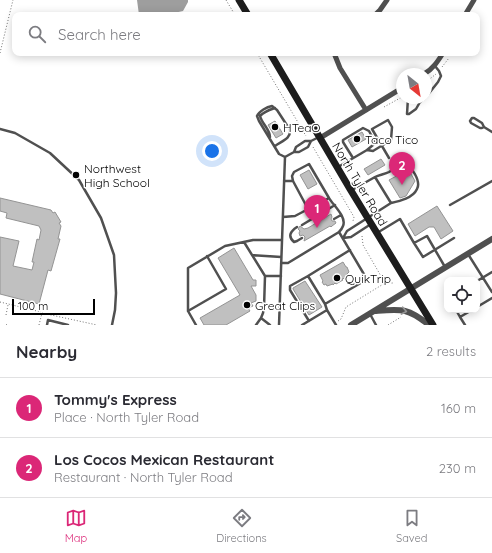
<!DOCTYPE html>
<html lang="en">
<head>
<meta charset="utf-8">
<style>
	body { margin:0; font-family:Quicksand,sans-serif; background:#f2f2f3; color:#2b2b33 }
	.controls { position:absolute; right:12px; bottom:12px; display:grid; overflow:hidden; border-radius:8px; box-shadow:0 2px 10px #0003 }
	.controls button { width:36px; height:36px; display:grid; place-items:center; padding:0; border:0; border-bottom:1px solid #e1e1e2; background:#fff; color:#2b2b33; font:20px sans-serif }
	.compass { position:absolute; left:396px; top:68px; width:36px; height:36px; border-radius:50%; background:#fff; box-shadow:0 2px 10px #0003; rotate:149deg }
	.scale { position:absolute; left:12px; bottom:10px; width:83px; box-sizing:border-box; padding-left:4px; border:2px solid #000; border-top:0; font-size:11px; line-height:14px; white-space:nowrap; color:#000; -webkit-text-stroke:3px #fff; paint-order:stroke }
	.you { position:absolute; left:212px; top:151px; width:14px; height:14px; margin:-10px; border:3px solid #fff; border-radius:50%; background:#1a73e8; box-shadow:0 0 0 6px #1a73e833 }
	.badge { display:grid; place-items:center; width:26px; height:26px; border-radius:50%; background:#db2777; color:#fff; font-size:13px; font-weight:700 }
	.pin { position:absolute; translate:-50% -33px; filter:drop-shadow(0 1px 2px #0008) }
	.pin::after { content:''; position:absolute; top:21px; width:14px; height:12px; background:inherit; clip-path:polygon(0 0,100% 0,50% 100%) }
	.list { margin:0; padding:0; list-style:none }
	h2 { display:flex; justify-content:space-between; align-items:center; height:52px; margin:0; padding:0 16px; font-size:17px }
	h2 small { font-size:13px; font-weight:400; color:#7c7c81 }
	.list li { display:grid; grid-template-columns:26px 1fr auto; gap:12px; align-items:center; box-sizing:border-box; height:60px; padding:0 16px; border-top:1px solid #e1e1e2 }
	.list b { display:block; font-size:15px; white-space:nowrap }
	.list p { margin:0; font-size:13px; white-space:nowrap; color:#7c7c81 }
	.list em { font-size:13px; font-style:normal; color:#7c7c81 }
	.icon { flex:none; width:22px; height:22px; fill:none; stroke:currentColor; stroke-width:2; stroke-linecap:round; stroke-linejoin:round }
	.map { position:relative; flex:none; width:492px; height:325px; overflow:hidden }
	.search { position:absolute; background:#fff; box-shadow:0 2px 10px #0003; left:12px; right:12px; top:12px; height:44px; display:flex; align-items:center; gap:10px; box-sizing:border-box; padding:0 14px; border-radius:8px; color:#7c7c81; font-size:15px }
	.sheet { height:172px; background:#fff }
	nav { display:flex; justify-content:space-around; align-items:center; box-sizing:border-box; height:56px; border-top:1px solid #e1e1e2; background:#fff; font-size:11px; color:#7c7c81 }
	nav a { display:grid; justify-items:center; gap:2px }
	nav .on { color:#db2777 }
	.map>svg:first-child { display:block }
	.water { fill:#9e9e9e }
	.building { fill:#c0c0c0; stroke:#949494 }
	.lines { fill:none; stroke-linecap:round; stroke-linejoin:round }
	.path { stroke:#727272; stroke-width:1; stroke-dasharray:1 2; stroke-linecap:butt }
	.service { stroke:#505050; stroke-width:2.5 }
	.minor { stroke:#505050; stroke-width:5 }
	.tertiary { stroke:#505050; stroke-width:6 }
	.secondary { stroke:#1d1d1d; stroke-width:7 }
	.oneway { stroke:#969696 }
	.poi-dot { fill:#000; stroke:#fff; stroke-width:1.5 }
	.labels { text-anchor:middle; dominant-baseline:central; stroke-width:3; stroke-linejoin:round; paint-order:stroke }
	.poi-label { font-size:12px; fill:#000; stroke:#fff; text-anchor:start }
	.street-label { font-size:12px; fill:#000; stroke:#fff }
</style>
</head>
<body>
<div class="map">
<svg width="492" height="325" viewBox="0 0 492 325">
	<rect width="100%" height="100%" fill="#fff"/>
	<path class="water" d="M137,0H188V2L183,11L174,13L172,15H139Z"/>
	<path class="building" d="M275,121L283,134L276,138L268,125Z
		M362,132L366,139L352,147L348,140Z
		M381,159L385,165L368,175L364,169Z
		M309,170L317,184L308,189L300,175Z
		M404,172L407,176L411,174L415,181L406,196L400,198L389,180Z
		M0,198L51,210L53,213L55,212L61,222L59,223L61,226L58,239H60L51,271L48,270L39,304L0,294V237L19,241L13,266L32,270L34,262H32L37,239L39,240L41,230L39,226L6,218L7,213L0,211Z
		M437,206L453,231L441,239L434,227H429L415,236L408,224Z
		M331,214L332,217L331,219L332,221H335L336,223L332,226L331,227L330,226L304,241L305,237L303,235L300,236L299,233L300,231L298,229L300,226L304,229L308,228Z
		M234,248L253,280H256V286H251L256,295V301L251,303L253,306L248,308L250,311L226,325H204L200,318L240,295L218,258Z
		M343,262L346,267H347L349,272L344,277L345,278L342,279L343,280L336,284L335,283L333,285V284L327,286L326,284L324,285L322,282L323,281L320,275Z
		M305,281L322,307L309,315L293,289V288Z"/>
	<g class="lines">
		<path class="path" d="M226,0L235,15
			M0,53L13,0
			M257,53L306,136
			M442,67L449,58
			M426,82L436,74
			M384,107L402,97
			M313,147L354,217L353,221
			M362,236L363,245L385,283
			M0,302L41,312
			M6,315L8,305
			M338,321L341,319L346,307L385,283H393
			M6,324L7,325
			M39,325L42,313L97,325
			M388,325L401,317"/>
		<path class="service" d="M426,97L438,82L441,76L439,71L435,66
			M408,98L407,114H409L416,109L420,102
			M408,98L414,101L420,102L425,98
			M484,127L482,128H480L471,123L470,121L472,118H474L482,123L484,127L492,132
			M0,129L15,133L50,153L79,180L101,218L114,255L116,293L115,310L112,325
			M270,137C270,129 262,124 260,116C265,111 269,110 275,108
			M275,146C282,141 291,139 290,130L277,110L272,106C267,107 259,111 257,116L259,121L279,154L285,157
			M294,152L296,147L305,141H311L319,137
			M353,158L343,142V140L363,128L369,131L375,142L373,145L367,150
			M338,167L367,150L373,151L391,140L392,127L388,120L372,129L389,158
			M375,177C379,175 385,174 389,172C394,169 398,165 403,165C412,164 421,182 417,189C413,198 400,201 391,203
			M284,181H293
			M450,205L492,181
			M308,209L293,181L292,176L294,172L309,164L329,198
			M283,217L295,216L329,198C333,205 347,217 343,226C342,229 341,230 339,232
			M334,219L341,215
			M302,225L335,205
			M297,227C291,231 287,236 294,242L297,241L302,238
			M377,233L400,219L414,243L427,236L445,267
			M343,238L347,231L391,203L375,177L352,190
			M343,238L351,237L371,224
			M244,242L265,276L264,308L263,313L261,318
			M414,243L423,257L454,238
			M468,254L492,292
			M252,255L281,257
			M281,263H288L339,232L365,276L364,281L325,304L327,310
			M265,276H281
			M308,276L290,286V290L309,321
			M477,281L492,272
			M325,304L308,276L350,250
			M477,307L492,298
			M456,310L460,317
			M188,311L226,289L207,256
			M370,314L376,325
			M47,325L48,320L68,325
			M196,325L188,311V268L225,246L253,240H282
			M256,325L261,318L270,325
			M279,325L285,157L294,152H299L308,147L311,141
			M302,325L327,310L336,325
			M465,325L460,317L472,310"/>
		<path class="minor" d="M375,15L380,10L387,0
			M465,15L474,0
			M334,53L340,68L366,110
			M424,74C433,69 438,61 443,53
			M320,138L402,88"/>
		<path class="tertiary" d="M376,311C402,309 408,308 429,325
			M351,325L492,239"/>
		<path class="secondary" d="M239,0L248,15
			M270,53L350,189L433,325"/>
	</g>
	<defs><path id="oneway-chevron" d="M-2-3.5L2.5 0L-2 3.5" fill="none" stroke-width="1.6" stroke-linecap="round" stroke-linejoin="round"/></defs>
	<use class="oneway" href="#oneway-chevron" transform="translate(404 311) rotate(11)"/>
	<g class="poi-dot">
		<circle cx="275" cy="127" r="4"/>
		<circle cx="357" cy="139" r="4"/>
		<circle cx="76" cy="175" r="4"/>
		<circle cx="337" cy="278" r="4"/>
		<circle cx="247" cy="305" r="4"/>
	</g>
	<g class="labels">
		<g class="poi-label">
			<text x="283" y="127">HTeaO</text>
			<text x="365" y="139">Taco Tico</text>
			<text x="84" y="168">Northwest<tspan x="84" dy="14">High School</tspan></text>
			<text x="345" y="278">QuikTrip</text>
			<text x="255" y="305">Great Clips</text>
		</g>
		<g class="street-label">
			<text transform="translate(360 184) rotate(59)">North Tyler Road</text>
		</g>
	</g>
</svg>
<div class="controls">
<button><svg class="icon" aria-label="locate" viewBox="0 0 24 24"><circle cx="12" cy="12" r="6"/><path d="M12 2v4M12 18v4M2 12h4M18 12h4"/></svg></button>
</div>
<svg class="compass" viewBox="-18 -18 36 36"><path d="M0-13l5 13h-10z" fill="#e53935"/><path d="M0 13l5-13h-10z" fill="#7c7c81"/></svg>
<div class="scale">100 m</div>
<div class="you"></div>
<div class="pin badge" style="left:317px;top:228px">1</div>
<div class="pin badge" style="left:402px;top:185px">2</div>
<div class="search"><svg class="icon" aria-label="search" viewBox="0 0 24 24"><circle cx="10" cy="10" r="6"/><path d="M15 15l6 6"/></svg>Search here</div>
</div>
<section class="sheet">
<h2>Nearby<small>2 results</small></h2>
<ul class="list">
<li><span class="badge">1</span><div><b>Tommy's Express</b><p>Place · North Tyler Road</p></div><em>160 m</em></li>
<li><span class="badge">2</span><div><b>Los Cocos Mexican Restaurant</b><p>Restaurant · North Tyler Road</p></div><em>230 m</em></li>
</ul>
</section>
<nav>
<a class="on"><svg class="icon" aria-label="map" viewBox="0 0 24 24"><path d="M3 6l6-2 6 2 6-2v14l-6 2-6-2-6 2zM9 4v14M15 6v14"/></svg>Map</a>
<a><svg class="icon" aria-label="directions" viewBox="0 0 24 24"><path d="M12 3l9 9-9 9-9-9zM9 14v-3h6M13 9l2 2-2 2"/></svg>Directions</a>
<a><svg class="icon" aria-label="saved" viewBox="0 0 24 24"><path d="M7 4h10v16l-5-4-5 4z"/></svg>Saved</a>
</nav>
</body>
</html>
